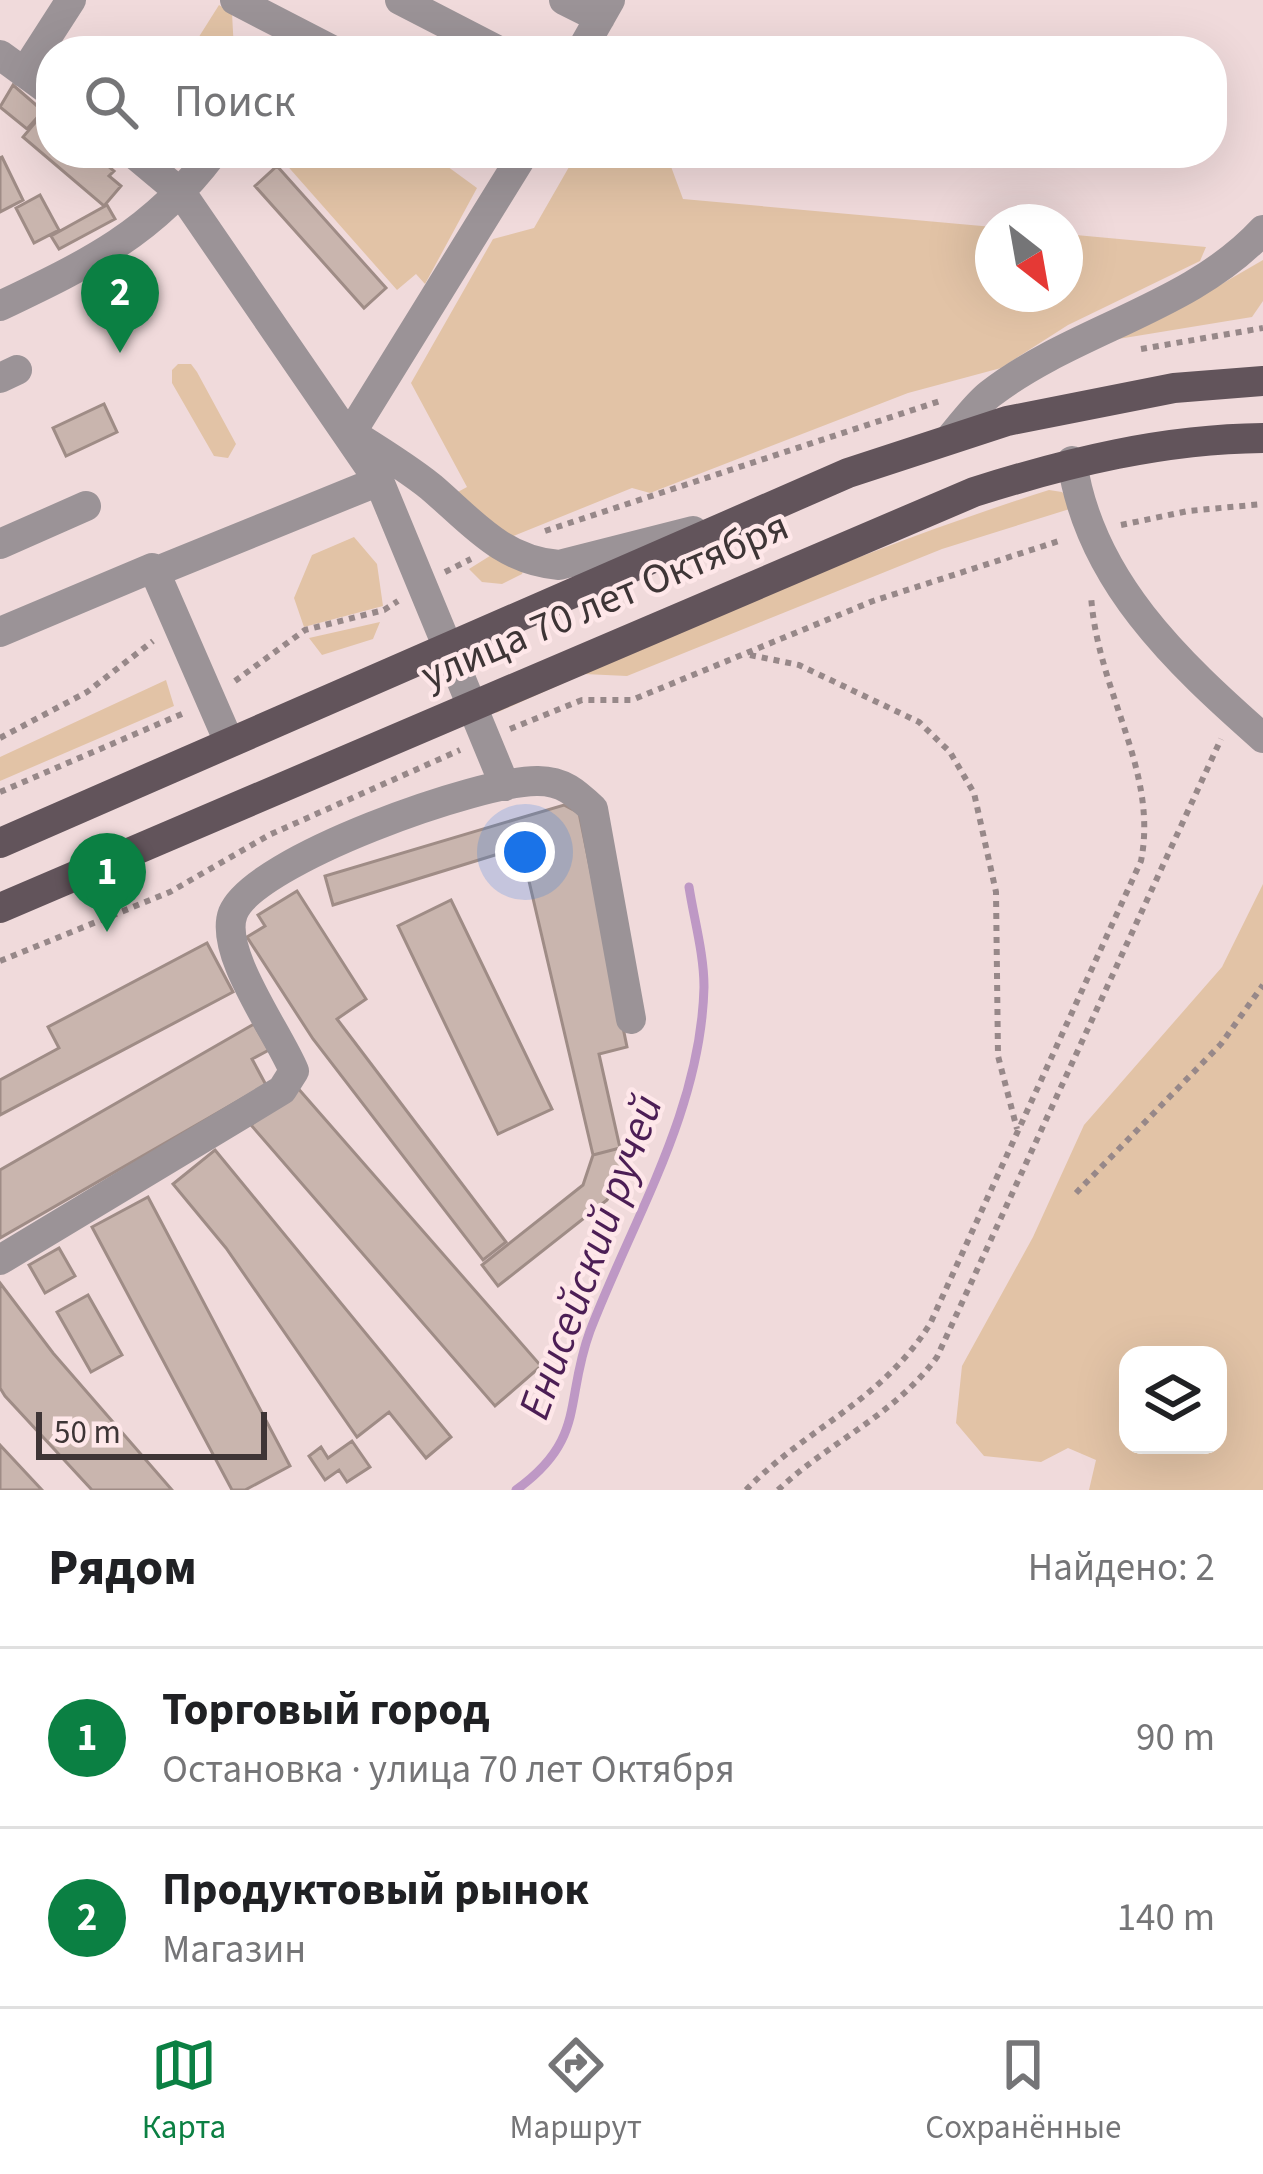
<!DOCTYPE html>
<html lang="ru">
<head>
<meta charset="utf-8">
<style>
	body { margin:0; font-family:"Source Sans 3",sans-serif; background:#f6f6f6; color:#202124 }
	.controls { position:absolute; right:36px; bottom:36px; display:grid; overflow:hidden; border-radius:24px; box-shadow:0 12px 48px #0002 }
	.controls button { width:108px; height:108px; display:grid; place-items:center; padding:0; border:0; border-bottom:3px solid #e0e0e0; background:#fff; color:#202124; font:60px sans-serif }
	.compass { position:absolute; left:975px; top:204px; width:108px; height:108px; border-radius:50%; background:#fff; box-shadow:0 12px 48px #0002; rotate:149deg }
	.scale { position:absolute; left:36px; bottom:30px; width:231px; box-sizing:border-box; padding-left:12px; border:6px solid #3e3536; border-top:0; font-size:33px; line-height:42px; white-space:nowrap; color:#3e3536; -webkit-text-stroke:9px #fee7e9; paint-order:stroke }
	.you { position:absolute; left:525px; top:852px; width:42px; height:42px; margin:-30px; border:9px solid #fff; border-radius:50%; background:#1a73e8; box-shadow:0 0 0 18px #1a73e833 }
	.badge { display:grid; place-items:center; width:78px; height:78px; border-radius:50%; background:#0b8043; color:#fff; font-size:39px; font-weight:700 }
	.pin { position:absolute; translate:-50% -99px; filter:drop-shadow(0 3px 6px #0008) }
	.pin::after { content:''; position:absolute; top:63px; width:42px; height:36px; background:inherit; clip-path:polygon(0 0,100% 0,50% 100%) }
	.list { margin:0; padding:0; list-style:none }
	h2 { display:flex; justify-content:space-between; align-items:center; height:156px; margin:0; padding:0 48px; font-size:51px }
	h2 small { font-size:39px; font-weight:400; color:#757577 }
	.list li { display:grid; grid-template-columns:78px 1fr auto; gap:36px; align-items:center; box-sizing:border-box; height:180px; padding:0 48px; border-top:3px solid #e0e0e0 }
	.list b { display:block; font-size:45px; white-space:nowrap }
	.list p { margin:0; font-size:39px; white-space:nowrap; color:#757577 }
	.list em { font-size:39px; font-style:normal; color:#757577 }
	.icon { flex:none; width:66px; height:66px; fill:none; stroke:currentColor; stroke-width:2; stroke-linecap:round; stroke-linejoin:round }
	.map { position:relative; flex:none; width:1263px; height:1490px; overflow:hidden }
	.search { position:absolute; background:#fff; box-shadow:0 12px 48px #0002; left:36px; right:36px; top:36px; height:132px; display:flex; align-items:center; gap:30px; box-sizing:border-box; padding:0 42px; border-radius:48px; color:#757577; font-size:45px }
	.sheet { height:516px; background:#fff }
	nav { display:flex; justify-content:space-around; align-items:center; box-sizing:border-box; height:168px; border-top:3px solid #e0e0e0; background:#fff; font-size:33px; color:#757577 }
	nav a { display:grid; justify-items:center; gap:6px }
	nav .on { color:#0b8043 }
	.map>svg:first-child { display:block }
	.green { fill:#e2c3a6; fill-rule:evenodd }
	.lines { fill:none; stroke-linecap:round; stroke-linejoin:round }
	.stream { stroke:#be98c5; stroke-width:9 }
	.building { fill:#c9b5ae; stroke:#9f8c86; stroke-width:3 }
	.path { stroke:#978889; stroke-width:6; stroke-dasharray:6 6; stroke-linecap:butt }
	.minor { stroke:#9b9397; stroke-width:30 }
	.major { stroke:#62545b; stroke-width:30 }
	.labels { text-anchor:middle; dominant-baseline:central; stroke-width:9; stroke-linejoin:round; paint-order:stroke }
	.street-label { font-size:42px; fill:#3e3536; stroke:#fee7e9 }
	.water-label { font-size:45px; font-style:italic; fill:#4c1e55; stroke:#fee7e9 }
</style>
</head>
<body>
<div class="map">
<svg width="1263" height="1490" viewBox="0 0 1263 1490">
	<rect width="100%" height="100%" fill="#f0dadb"/>
	<path class="green" d="M219,5L232,13L234,51H190Z
		M276,153H429L477,188L425,284L416,274L397,290Z
		M577,153H666L683,199L993,227V294H1065V234L1206,247L1200,261L1068,325L1001,368L908,393L650,493L632,488L511,537L456,493L467,487L411,383L493,239L534,228Z
		M1263,260V301L1252,317L1112,340L1168,315Z
		M178,364H191L197,372L236,444L228,458L214,456L172,383V370Z
		M1049,490L1062,492L1076,507L942,549L627,676L584,674L496,713L498,708C680,630 860,550 1049,490Z
		M354,537L377,564L383,606L304,627L294,598L312,555Z
		M493,554L523,571L522,574L502,584L482,582L469,569Z
		M380,622L373,639L322,655L309,638Z
		M166,680L174,706L0,781V757Z
		M1263,884V1490H1089L1096,1460L1068,1448L1041,1462L984,1456L956,1423L962,1366L1033,1237L1084,1125L1222,967ZM1128,1355H1218V1445H1128Z"/>
	<g class="lines">
		<path class="stream" d="M516,1490C587,1439 564,1401 590,1331C633,1219 701,1111 704,987C704,954 694,919 689,887"/>
	</g>
	<path class="building" d="M13,85L43,111L27,129L0,107Z
		M44,112L51,117V153H93L114,171L109,176L121,186L104,206L23,137Z
		M2,157L23,200L0,212V158Z
		M277,166L386,288L364,308L255,186Z
		M40,195L59,230L34,243L16,208Z
		M107,205L115,219L59,249L51,236Z
		M104,404L117,432L66,456L53,428Z
		M564,805L579,813L627,1047L599,1054L620,1148L593,1155L521,847L333,905L325,876Z
		M297,891L366,999L337,1019L506,1242L483,1260L313,1039L247,937L265,926L258,915Z
		M451,900L552,1109L498,1134L398,926Z
		M207,943L233,992L0,1115V1080L59,1048L48,1027Z
		M254,1024L269,1050L252,1059L266,1085L0,1238V1170Z
		M296,1086L541,1366L495,1406L251,1125Z
		M620,1148L622,1169L607,1200L498,1286L482,1265L583,1185L593,1155Z
		M215,1150L451,1437L426,1458L389,1412L357,1437L226,1248L173,1184Z
		M148,1197L290,1466L245,1490H232L92,1227Z
		M59,1248L75,1276L45,1293L29,1265Z
		M0,1283L53,1353L172,1490H92L5,1396L0,1388Z
		M88,1295L122,1355L91,1372L57,1312Z
		M352,1441L370,1467L347,1482L339,1470L325,1480L309,1456L321,1447L328,1458Z
		M0,1445L42,1490H0Z"/>
	<g class="lines">
		<path class="path" d="M1141,349L1263,328
			M1121,525L1188,511L1263,504
			M545,531L943,400
			M445,572L471,559
			M750,655L799,665L919,722L950,752L974,793L996,892L998,1056L1017,1129
			M235,681L305,630L384,610L398,601
			M510,729L582,700H632L873,601L1062,540
			M0,738L87,692L153,641
			M0,792L184,713
			M0,961L170,892L269,835L460,750
			M1076,1193L1221,1044L1263,985
			M746,1490C806,1428 881,1402 930,1324L1141,861C1159,770 1097,692 1091,595
			M778,1490C830,1441 894,1416 937,1357L1221,739"/>
		<path class="minor" d="M235,0L334,51
			M400,0L499,51
			M564,0L600,18
			M581,51L610,0
			M0,55L51,92
			M24,73L71,0
			M133,153L182,194L379,481L505,786
			M524,153L351,433C378,450 406,467 431,487C472,522 501,560 559,565L693,531
			M0,306C88,264 153,233 213,153
			M0,378L17,370
			M952,436C964,422 976,405 990,394C1074,329 1190,309 1263,230
			M1072,461C1089,580 1177,662 1263,738
			M0,544L86,506
			M0,632L152,568
			M229,742L155,572L379,481
			M0,1260L282,1090L294,1071C278,1032 218,952 233,913C254,860 481,780 538,781C563,781 576,793 593,809L631,1019"/>
		<path class="major" d="M0,843L848,473L1007,421L1174,388L1263,381
			M0,908L974,492C1069,462 1163,439 1263,438"/>
	</g>
	<g class="labels">
		<g class="street-label">
			<text transform="translate(605 601) rotate(-23)">улица 70 лет Октября</text>
		</g>
		<g class="water-label">
			<text transform="translate(591 1257) rotate(-70)">Енисейский ручей</text>
		</g>
	</g>
</svg>
<div class="controls">
<button><svg class="icon" aria-label="layers" viewBox="0 0 24 24"><path d="M12 4l9 5-9 5-9-5zM3 14l9 5 9-5"/></svg></button>
</div>
<svg class="compass" viewBox="-18 -18 36 36"><path d="M0-13l5 13h-10z" fill="#e53935"/><path d="M0 13l5-13h-10z" fill="#757577"/></svg>
<div class="scale">50 m</div>
<div class="you"></div>
<div class="pin badge" style="left:107px;top:932px">1</div>
<div class="pin badge" style="left:120px;top:353px">2</div>
<div class="search"><svg class="icon" aria-label="search" viewBox="0 0 24 24"><circle cx="10" cy="10" r="6"/><path d="M15 15l6 6"/></svg>Поиск</div>
</div>
<section class="sheet">
<h2>Рядом<small>Найдено: 2</small></h2>
<ul class="list">
<li><span class="badge">1</span><div><b>Торговый город</b><p>Остановка · улица 70 лет Октября</p></div><em>90 m</em></li>
<li><span class="badge">2</span><div><b>Продуктовый рынок</b><p>Магазин</p></div><em>140 m</em></li>
</ul>
</section>
<nav>
<a class="on"><svg class="icon" aria-label="map" viewBox="0 0 24 24"><path d="M3 6l6-2 6 2 6-2v14l-6 2-6-2-6 2zM9 4v14M15 6v14"/></svg>Карта</a>
<a><svg class="icon" aria-label="directions" viewBox="0 0 24 24"><path d="M12 3l9 9-9 9-9-9zM9 14v-3h6M13 9l2 2-2 2"/></svg>Маршрут</a>
<a><svg class="icon" aria-label="saved" viewBox="0 0 24 24"><path d="M7 4h10v16l-5-4-5 4z"/></svg>Сохранённые</a>
</nav>
</body>
</html>
